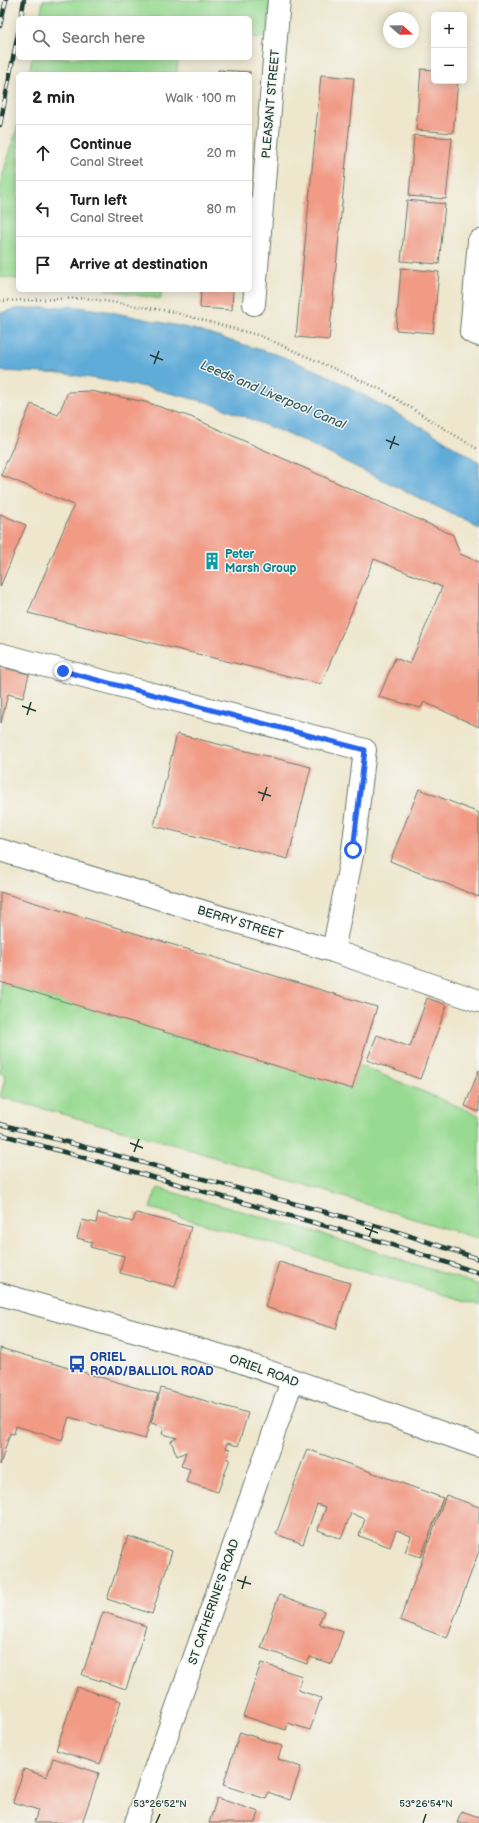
<!DOCTYPE html>
<html lang="en">
<head>
<meta charset="utf-8">
<style>
	body { margin:0; font-family:"Balsamiq Sans",sans-serif; background:#f2f2f2; color:#202124 }
	.controls { position:absolute; right:12px; top:12px; display:grid; overflow:hidden; border-radius:6px; box-shadow:0 2px 10px #0003 }
	.controls button { width:36px; height:36px; display:grid; place-items:center; padding:0; border:0; border-bottom:1px solid #e0e0e0; background:#fff; color:#202124; font:20px sans-serif }
	.compass { position:absolute; left:383px; top:12px; width:36px; height:36px; border-radius:50%; background:#fff; box-shadow:0 2px 10px #0003; rotate:110deg }
	.stop { position:absolute; width:12px; height:12px; margin:-9px; border:3px solid #2563eb; border-radius:50%; background:#fff }
	.stop.end { background:#2563eb; border-color:#fff; box-shadow:0 1px 4px #0008 }
	.list { margin:0; padding:0; list-style:none }
	h2 { display:flex; justify-content:space-between; align-items:center; height:52px; margin:0; padding:0 16px; font-size:17px }
	h2 small { font-size:13px; font-weight:400; color:#757577 }
	.list li { display:grid; grid-template-columns:26px 1fr auto; gap:12px; align-items:center; box-sizing:border-box; height:56px; padding:0 16px; border-top:1px solid #e0e0e0 }
	.list b { display:block; font-size:15px; white-space:nowrap }
	.list p { margin:0; font-size:13px; white-space:nowrap; color:#757577 }
	.list em { font-size:13px; font-style:normal; color:#757577 }
	.icon { flex:none; width:22px; height:22px; fill:none; stroke:currentColor; stroke-width:2; stroke-linecap:round; stroke-linejoin:round }
	.map { position:relative; flex:none; width:479px; height:1823px; overflow:hidden }
	.search { position:absolute; background:#fff; box-shadow:0 2px 10px #0003; left:16px; top:16px; width:236px; height:44px; display:flex; align-items:center; gap:10px; box-sizing:border-box; padding:0 14px; border-radius:6px; color:#757577; font-size:15px }
	.panel { position:absolute; background:#fff; box-shadow:0 2px 10px #0003; left:16px; top:72px; width:236px; height:220px; border-radius:6px }
	.map>svg:first-child { display:block }
	.green { fill:#98da91; stroke:#5c8c62 }
	.water { fill:#61acd9; stroke:#407486 }
	.building { fill:#f19a84 }
	.lines { fill:none; stroke-linecap:round; stroke-linejoin:round }
	.minor-casing { stroke:#67786a; stroke-width:24 }
	.secondary-casing { stroke:#67786a; stroke-width:24 }
	.path { stroke:#67786a; stroke-width:2.5; stroke-dasharray:1 3; stroke-linecap:butt }
	.minor { stroke:#fff; stroke-width:22 }
	.secondary { stroke:#fff; stroke-width:22 }
	.rail-casing { stroke:#1f3d34; stroke-width:4.5 }
	.rail { stroke:#f6f6f2; stroke-width:3; stroke-dasharray:9; stroke-linecap:butt }
	.route { stroke:#2563eb; stroke-width:5 }
	.ticks { fill:none; stroke:#1f3d34; stroke-width:1.5 }
	.labels { text-anchor:middle; dominant-baseline:central; stroke-width:3; stroke-linejoin:round; paint-order:stroke }
	.street-label { font-size:12px; fill:#1f3d34; stroke:#f6f6f2 }
	.culture-label { font-size:12px; font-weight:bold; fill:#0d838f; stroke:#f6f6f2; text-anchor:start }
	.transit-label { font-size:12px; font-weight:bold; fill:#164399; stroke:#f6f6f2; text-anchor:start }
	.water-label { font-size:13px; font-style:italic; fill:#335e66; stroke:#f6f6f2 }
	.ticks-label { font-size:10px; text-anchor:middle; fill:#1f3d34; stroke:#f6f6f2; stroke-width:3; stroke-linejoin:round; paint-order:stroke }
</style>
</head>
<body>
<div class="map">
<svg width="479" height="1823" viewBox="0 0 479 1823">
	<rect width="100%" height="100%" fill="#f6f6f2"/>
	<filter id="ink" filterUnits="userSpaceOnUse"><feTurbulence type="fractalNoise" baseFrequency=".025" numOctaves="2"/><feDisplacementMap in="SourceGraphic" scale="8" xChannelSelector="R" yChannelSelector="G"/><feConvolveMatrix kernelMatrix="1 2 1 2 8 2 1 2 1" color-interpolation-filters="sRGB"/></filter>
	<filter id="wash" filterUnits="userSpaceOnUse"><feTurbulence type="fractalNoise" baseFrequency=".012" numOctaves="4" result="noise"/><feDisplacementMap in="SourceGraphic" scale="16" xChannelSelector="R" yChannelSelector="G"/><feGaussianBlur stdDeviation="0.9" result="paint"/><feColorMatrix in="noise" values="0 0 0 0 0 0 0 0 0 0 0 0 0 0 0 0 0 1.4 0 .05"/><feComposite in="paint" operator="in"/></filter>
	<g filter="url(#wash)">
		<rect width="100%" height="100%" fill="#eee7ce"/>
		<path class="green" d="M43,0H270L267,38L250,37V18H40Z
			M32,58H178L177,74H29Z
			M18,125V279L0,277V184Z
			M105,290H161V299Z
			M0,982L352,1088L359,1065L479,1115V1239L165,1142L0,1097L6,1075L0,1073Z
			M157,1188L303,1228L479,1285V1305L150,1208Z"/>
		<path class="water" d="M73,306L112,312L193,329L281,356L329,376L439,437L479,462V529L472,524L297,438L210,403L145,387L66,374L0,371V313L16,309Z"/>
		<g id="blocks">
			<path class="building" d="M421,69L434,70V81H458L453,133L416,130Z
				M218,70L250,72V74H218Z
				M321,75L354,78L329,340L296,337Z
				M414,135L452,138L446,199L409,196Z
				M407,200L445,204L439,264L401,261Z
				M401,268L439,272L433,333L396,330Z
				M201,290H233L232,310L200,308Z
				M90,391L145,402L191,417L453,535L460,554L479,562V727L424,702L421,708L379,697L395,658L410,664L442,587L374,559L321,684L28,613L74,505L1,475L31,404L58,415L68,392Z
				M0,514L26,525L0,587Z
				M0,667L29,674L23,698L8,694L1,723Z
				M177,734L311,767L288,859L154,826Z
				M419,789L479,813V897L390,861Z
				M0,892L377,1007L352,1089L0,982Z
				M427,998L447,1005L420,1079L367,1060L377,1035L410,1047Z
				M479,1070V1112L465,1106Z
				M98,1213L133,1222L136,1213L191,1227L175,1287L120,1273L124,1256L90,1247L92,1242L77,1238L82,1220L96,1223Z
				M279,1262L350,1283L336,1329L265,1307Z
				M0,1348L158,1394L145,1439L69,1417L62,1440L16,1426L14,1434L10,1433L0,1465Z
				M161,1388L248,1413L238,1446L227,1443L226,1448L230,1449L227,1459H230L218,1492L186,1482L190,1469L181,1466L186,1452L177,1456L171,1441L177,1438L162,1434L164,1427L151,1423Z
				M307,1449L443,1498L421,1557L405,1552L411,1536L396,1530L390,1547L359,1536L365,1519L351,1513L341,1539L318,1530L326,1507L317,1504L303,1544L276,1534Z
				M446,1495L479,1507V1551L447,1638L400,1620Z
				M128,1536L172,1551L152,1614L107,1599Z
				M279,1595L324,1611L319,1624L343,1632L332,1664L310,1657L307,1664L261,1648Z
				M103,1612L146,1626L126,1689L82,1675Z
				M261,1663L302,1676L298,1690L321,1698L310,1730L288,1723L286,1730L243,1716Z
				M77,1687L121,1701L100,1764L56,1750Z
				M240,1732L282,1746L278,1759L301,1767L290,1800L268,1792L266,1799L223,1785Z
				M53,1758L99,1773L82,1823H35L34,1822L38,1810L13,1802L24,1769L47,1777Z
				M217,1798L259,1812L256,1823H209Z
				M461,1811L479,1817V1823H457Z"/>
		</g>
	</g>
	<g filter="url(#ink)">
		<use href="#blocks" fill-opacity="0" stroke="#67786a" stroke-width="1"/>
		<g class="lines">
			<g class="minor-casing">
				<path id="minor" d="M479,241L471,332L479,335
					M254,304L279,0
					M0,654L365,750L353,850L333,951
					M0,850L333,951L479,1001
					M136,1823L292,1381"/>
			</g>
			<g class="secondary-casing">
				<path id="secondary" d="M0,1294L233,1359L479,1446"/>
			</g>
			<path class="path" d="M0,301L85,298L169,311L261,336L382,390L479,450"/>
			<use href="#minor" class="minor"/>
			<use href="#secondary" class="secondary"/>
			<g class="rail-casing">
				<path id="rail" d="M21,18L24,0
					M0,26L6,0
					M0,125L18,33
					M0,1124L392,1230L479,1259
					M0,1134L386,1243L479,1273"/>
			</g>
			<use href="#rail" class="rail"/>
		</g>
	</g>
	<g class="lines" filter="url(#ink)">
		<path class="route" d="M63,671L365,750L353,850"/>
	</g>
	<path class="ticks" d="M150,355L163,360M154,364L159,351M386,440L399,445M390,449L395,436M22,706L36,711M27,715L31,702M258,792L271,796M262,801L267,787M130,1143L143,1148M134,1152L139,1139M365,1228L378,1233M369,1237L374,1224M237,1580L251,1584M242,1589L246,1576M156,1823L160,1814M423,1823L426,1814"/>
	<defs>
		<g id="building-bare" transform="scale(1.38)"><path d="M-4-6H4V6H1V3H-1V6H-4ZM-2.5-4.3h1.7v1.8h-1.7ZM.8-4.3h1.7v1.8H.8ZM-2.5-1h1.7V.8h-1.7ZM.8-1h1.7V.8H.8Z" fill="#0f9aa8" stroke="#f6f6f2" stroke-width="2.5" paint-order="stroke"/></g>
		<g id="bus-bare" transform="scale(1.38)"><path d="M-5-6H5V4H4V6H2V4H-2V6H-4V4H-5ZM-3.5-4V0h7V-4ZM-3.5 1.2v1.5H-2V1.2ZM2 1.2v1.5H3.5V1.2Z" fill="#1a4fb4" stroke="#f6f6f2" stroke-width="2.5" paint-order="stroke"/></g>
	</defs>
	<g fill-rule="evenodd">
		<use href="#building-bare" x="212" y="561"/>
		<use href="#bus-bare" x="77" y="1364"/>
	</g>
	<g class="labels">
		<g class="street-label">
			<text transform="translate(271 104) rotate(-85)">PLEASANT STREET</text>
			<text transform="translate(240 923) rotate(17)">BERRY STREET</text>
			<text transform="translate(264 1371) rotate(20)">ORIEL ROAD</text>
			<text transform="translate(214 1602) rotate(-71)">ST CATHERINE'S ROAD</text>
		</g>
		<g class="culture-label">
			<text x="225" y="554">Peter<tspan x="225" dy="14">Marsh Group</tspan></text>
		</g>
		<g class="transit-label">
			<text x="90" y="1357">ORIEL<tspan x="90" dy="14">ROAD/BALLIOL ROAD</tspan></text>
		</g>
		<g class="water-label">
			<text transform="translate(273 395) rotate(23)">Leeds and Liverpool Canal</text>
		</g>
	</g>
	<g class="ticks-label">
		<text x="160" y="1807">53°26'52"N</text>
		<text x="426" y="1807">53°26'54"N</text>
	</g>
</svg>
<div class="controls">
<button>+</button>
<button>−</button>
</div>
<svg class="compass" viewBox="-18 -18 36 36"><path d="M0-13l5 13h-10z" fill="#e53935"/><path d="M0 13l5-13h-10z" fill="#757577"/></svg>
<div class="stop" style="left:353px;top:850px"></div>
<div class="stop end" style="left:63px;top:671px"></div>
<div class="search"><svg class="icon" aria-label="search" viewBox="0 0 24 24"><circle cx="10" cy="10" r="6"/><path d="M15 15l6 6"/></svg>Search here</div>
<section class="panel">
<h2>2 min<small>Walk · 100 m</small></h2>
<ul class="list">
<li><svg class="icon" aria-label="ahead" viewBox="0 0 24 24"><path d="M12 20V5M6 11l6-6 6 6"/></svg><div><b>Continue</b><p>Canal Street</p></div><em>20 m</em></li>
<li><svg class="icon" aria-label="left" viewBox="0 0 24 24"><path d="M17 20v-9H6M10 6l-5 5 5 5"/></svg><div><b>Turn left</b><p>Canal Street</p></div><em>80 m</em></li>
<li><svg class="icon" aria-label="arrive" viewBox="0 0 24 24"><path d="M6 21V4h12l-3 4 3 4H6"/></svg><div><b>Arrive at destination</b></div></li>
</ul>
</section>
</div>
</body>
</html>
